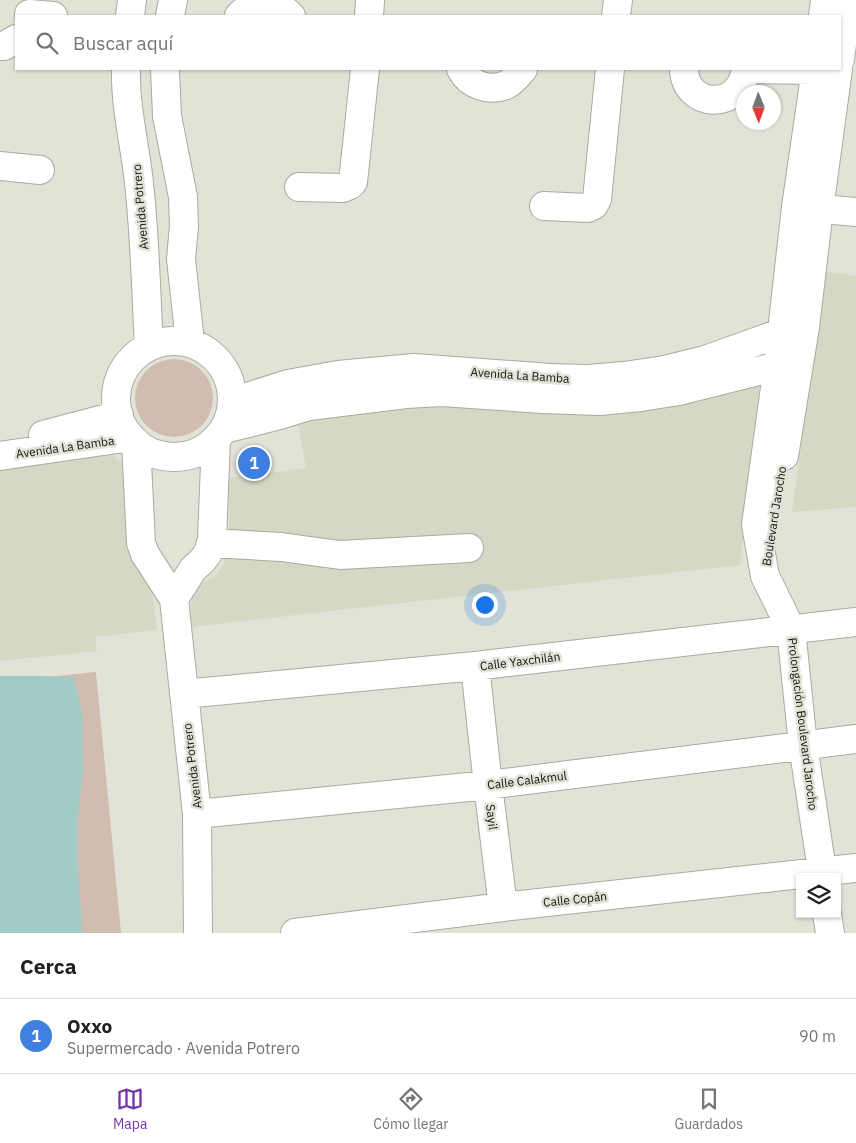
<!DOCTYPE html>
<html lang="es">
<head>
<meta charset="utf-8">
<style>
	body { margin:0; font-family:"IBM Plex Sans",sans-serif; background:#f2f2f2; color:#202124 }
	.controls { position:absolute; right:15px; bottom:15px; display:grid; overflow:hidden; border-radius:0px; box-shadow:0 1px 4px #0004 }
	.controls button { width:45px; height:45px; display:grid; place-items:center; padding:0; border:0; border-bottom:1px solid #e0e0e0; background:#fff; color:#202124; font:25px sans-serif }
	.compass { position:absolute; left:736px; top:85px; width:45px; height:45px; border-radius:50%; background:#fff; box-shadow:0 1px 4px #0004; rotate:179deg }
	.you { position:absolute; left:484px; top:604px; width:18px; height:18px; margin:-12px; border:4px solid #fff; border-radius:50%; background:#1a73e8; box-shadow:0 0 0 8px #1a73e833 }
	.badge { display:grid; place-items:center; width:32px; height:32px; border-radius:50%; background:#7635a9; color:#fff; font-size:16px; font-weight:700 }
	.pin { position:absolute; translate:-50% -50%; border:2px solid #fff; box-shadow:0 1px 5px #0006 }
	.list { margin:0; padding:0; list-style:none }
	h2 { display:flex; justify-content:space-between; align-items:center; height:65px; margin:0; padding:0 20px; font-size:21px }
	h2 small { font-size:16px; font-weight:400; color:#757577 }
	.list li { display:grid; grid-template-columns:32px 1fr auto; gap:15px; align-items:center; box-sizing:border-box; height:75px; padding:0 20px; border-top:1px solid #e0e0e0 }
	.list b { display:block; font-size:19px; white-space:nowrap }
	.list p { margin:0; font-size:16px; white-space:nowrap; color:#757577 }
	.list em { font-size:16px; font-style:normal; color:#757577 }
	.icon { flex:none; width:28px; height:28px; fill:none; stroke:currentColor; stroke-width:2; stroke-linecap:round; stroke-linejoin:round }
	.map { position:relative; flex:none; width:856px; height:933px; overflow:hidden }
	.search { position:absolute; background:#fff; box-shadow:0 1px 4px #0004; left:15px; right:15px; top:15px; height:55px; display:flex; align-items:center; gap:12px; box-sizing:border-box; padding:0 18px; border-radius:0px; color:#757577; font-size:19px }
	.sheet { height:140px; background:#fff }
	nav { display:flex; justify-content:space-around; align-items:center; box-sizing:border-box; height:70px; border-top:1px solid #e0e0e0; background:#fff; font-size:14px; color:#757577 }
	nav a { display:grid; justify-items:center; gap:2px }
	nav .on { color:#7635a9 }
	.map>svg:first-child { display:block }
	.built { fill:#d4d8c4 }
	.green { fill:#d2bcb1 }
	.water { fill:#a3cbc5 }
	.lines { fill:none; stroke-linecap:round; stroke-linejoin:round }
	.minor-casing { stroke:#a8ab9f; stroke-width:30 }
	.minor { stroke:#fff; stroke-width:28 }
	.labels { text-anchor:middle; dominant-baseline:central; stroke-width:5; stroke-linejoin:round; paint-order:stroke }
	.street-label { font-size:12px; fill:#12130f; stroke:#e1e3d7 }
</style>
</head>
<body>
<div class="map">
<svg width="856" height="933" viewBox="0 0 856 933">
	<rect width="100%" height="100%" fill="#e1e3d7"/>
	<path class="built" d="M824,271L856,276V507L792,512Z
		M760,381L740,565L190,627L192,596L198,587L217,574L224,563L229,544V478L306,468L298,424L335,415L380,408L477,405Z
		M113,455L126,466L130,548L136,566L151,582L157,630L95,637L97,651L0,661V470Z"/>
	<path class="green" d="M135 398a39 39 0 1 1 78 0a39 39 0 1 1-78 0Z
		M96,672L121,933H0V682Z"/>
	<path class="water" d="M0,676H40L74,677L82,712L83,772L77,823L78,867L82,923V933H0Z"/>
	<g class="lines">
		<g class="minor-casing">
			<path id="minor" d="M29,14L53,16
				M130,16L132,0
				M170,16L173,0
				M239,16C253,0 276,0 291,16
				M369,16L370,0
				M616,16L618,0
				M823,16L825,0
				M0,46H4L16,39
				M840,59L848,0
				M126,69C125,107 135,145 139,183C145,237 146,292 149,347
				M165,69L167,116L183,197L184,226L181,259L190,342
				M461,69C469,85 489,92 506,85C513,82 518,75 523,69
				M684,69C685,108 740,112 746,69
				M746,69L816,70
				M816,69L796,207L778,366L756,525L765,576L791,629L803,745L823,877
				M0,166L40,170
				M299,187L343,188L350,185L353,182L365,69
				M544,206L588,208L594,205L597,199L610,69
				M800,207L856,212
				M116 399a58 58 0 1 1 116 0a58 58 0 1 1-116 0Z
				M232,395L244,398L288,384L338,375L414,368L550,378L588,379L624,376L664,370L705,360L783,332L805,327
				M224,429L280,415L309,406L406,394L442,392L542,399L600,401L641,397L679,391L778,366L799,364
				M43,435L119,415
				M136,442L141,543L145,554L174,599L197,814L198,933
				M0,456L131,437
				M784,456L805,327L819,209L838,69
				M211,543L281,547L340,555L469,548
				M174,599L193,569L202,561L208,553L212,539L216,439
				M475,666L488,785L503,907
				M184,694L475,666L856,622
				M197,814L488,785L856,739
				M827,914L830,933
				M295,933L503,907L856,868"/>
		</g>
		<use href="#minor" class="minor"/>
	</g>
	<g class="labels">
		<g class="street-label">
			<text transform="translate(140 207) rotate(-95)">Avenida Potrero</text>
			<text transform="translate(520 375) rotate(4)">Avenida La Bamba</text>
			<text transform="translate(65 447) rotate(-8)">Avenida La Bamba</text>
			<text transform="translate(774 516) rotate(-81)">Boulevard Jarocho</text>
			<text transform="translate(520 661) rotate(-7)">Calle Yaxchilán</text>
			<text transform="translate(803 724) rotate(83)">Prolongación Boulevard Jarocho</text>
			<text transform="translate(192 766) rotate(-97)">Avenida Potrero</text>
			<text transform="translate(527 780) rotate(-7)">Calle Calakmul</text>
			<text transform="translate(492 817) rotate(83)">Sayil</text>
			<text transform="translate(575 899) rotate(-6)">Calle Copán</text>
		</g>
	</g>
</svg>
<div class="controls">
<button><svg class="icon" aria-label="layers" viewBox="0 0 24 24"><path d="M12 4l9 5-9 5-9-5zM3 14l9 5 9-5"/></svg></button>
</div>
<svg class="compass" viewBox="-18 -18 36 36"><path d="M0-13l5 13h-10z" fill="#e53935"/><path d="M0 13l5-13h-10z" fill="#757577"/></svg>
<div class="you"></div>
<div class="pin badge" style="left:254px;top:463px;background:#3f7fe0">1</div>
<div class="search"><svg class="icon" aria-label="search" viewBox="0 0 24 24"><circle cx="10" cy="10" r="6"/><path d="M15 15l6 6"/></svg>Buscar aquí</div>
</div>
<section class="sheet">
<h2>Cerca<small></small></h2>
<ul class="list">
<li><span class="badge" style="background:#3f7fe0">1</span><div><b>Oxxo</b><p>Supermercado · Avenida Potrero</p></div><em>90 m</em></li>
</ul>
</section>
<nav>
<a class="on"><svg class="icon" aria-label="map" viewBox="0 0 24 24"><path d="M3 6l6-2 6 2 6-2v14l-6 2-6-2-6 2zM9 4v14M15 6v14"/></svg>Mapa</a>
<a><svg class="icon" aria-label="directions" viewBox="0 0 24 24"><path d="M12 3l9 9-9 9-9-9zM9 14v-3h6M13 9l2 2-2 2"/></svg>Cómo llegar</a>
<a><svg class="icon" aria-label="saved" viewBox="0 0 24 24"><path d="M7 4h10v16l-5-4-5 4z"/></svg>Guardados</a>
</nav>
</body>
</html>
